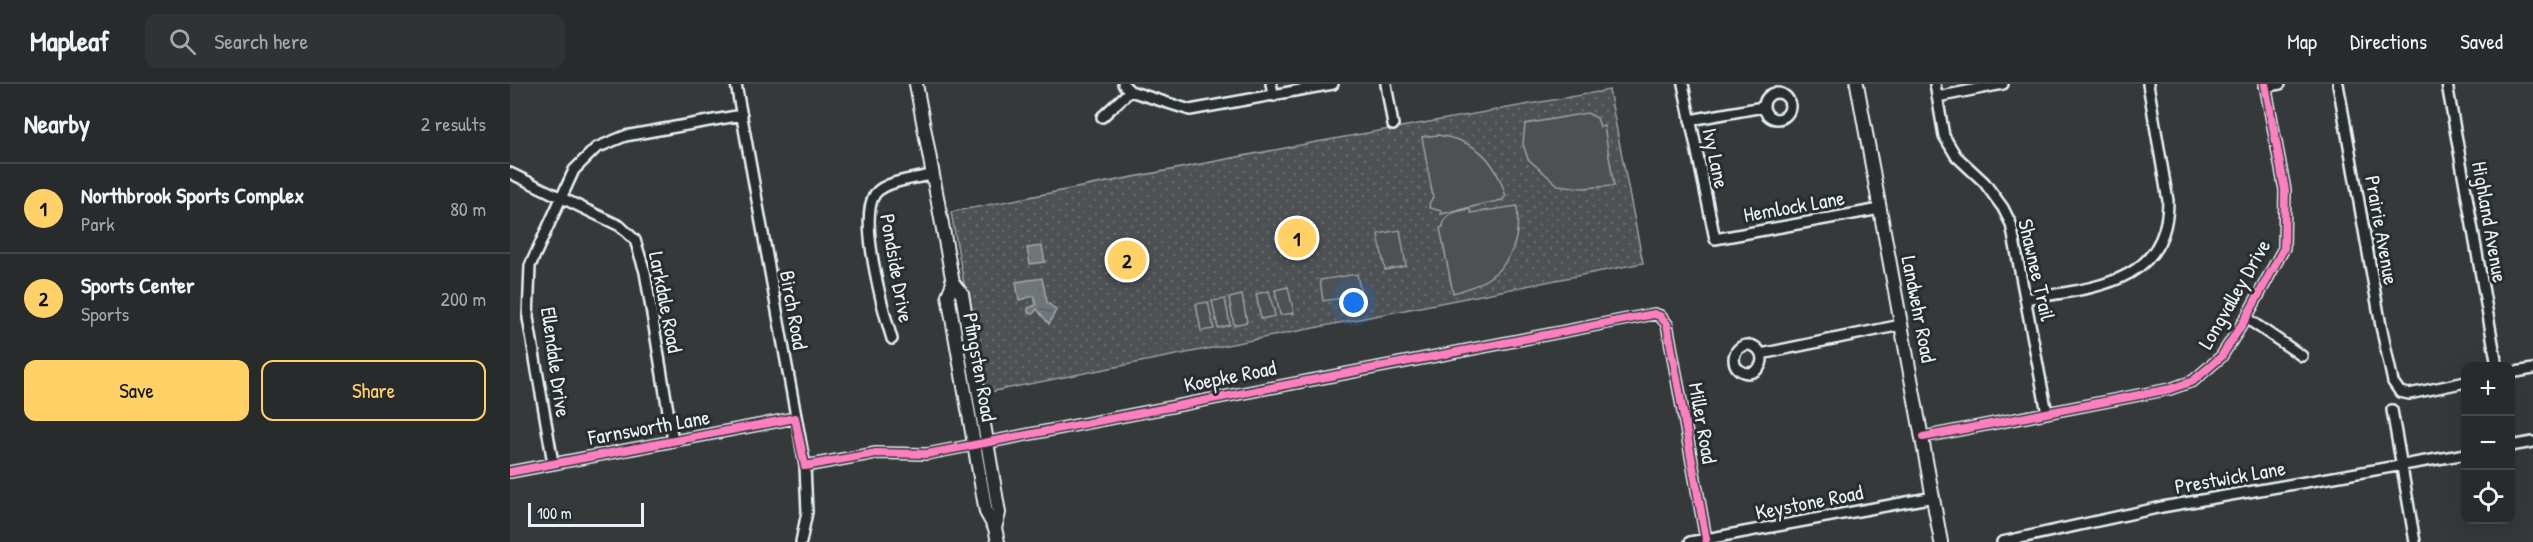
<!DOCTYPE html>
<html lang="en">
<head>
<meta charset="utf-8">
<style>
	body { margin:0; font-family:"Patrick Hand",sans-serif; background:#303334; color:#f1f3f6 }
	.controls { position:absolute; right:18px; bottom:18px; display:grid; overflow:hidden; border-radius:12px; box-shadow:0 6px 24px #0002 }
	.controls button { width:54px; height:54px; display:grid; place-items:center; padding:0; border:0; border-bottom:2px solid #444748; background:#282b2c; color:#f1f3f6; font:30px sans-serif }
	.scale { position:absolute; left:18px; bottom:15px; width:116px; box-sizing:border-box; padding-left:6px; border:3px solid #e8f1f8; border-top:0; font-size:16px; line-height:21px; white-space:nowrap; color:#e8f1f8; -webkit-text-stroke:4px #2a2d2e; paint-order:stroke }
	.you { position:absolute; left:844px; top:219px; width:21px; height:21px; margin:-15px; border:4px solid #fff; border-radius:50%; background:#1a73e8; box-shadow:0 0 0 9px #1a73e833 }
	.badge { display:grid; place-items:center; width:39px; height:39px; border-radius:50%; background:#ffd166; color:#111; font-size:20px; font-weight:700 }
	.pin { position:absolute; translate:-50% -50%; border:3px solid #fff; box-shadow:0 2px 6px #0006 }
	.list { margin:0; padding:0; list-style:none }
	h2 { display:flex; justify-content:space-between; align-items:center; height:78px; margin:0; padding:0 24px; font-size:26px }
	h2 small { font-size:20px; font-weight:400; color:#a5a7a9 }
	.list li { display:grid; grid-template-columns:39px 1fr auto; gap:18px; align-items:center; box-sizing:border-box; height:90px; padding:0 24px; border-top:2px solid #444748 }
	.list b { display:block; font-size:22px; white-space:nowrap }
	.list p { margin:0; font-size:20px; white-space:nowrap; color:#a5a7a9 }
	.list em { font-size:20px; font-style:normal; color:#a5a7a9 }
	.actions { display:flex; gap:12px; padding:18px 24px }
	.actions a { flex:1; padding:14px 0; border:2px solid #ffd166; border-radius:12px; text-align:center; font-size:21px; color:#ffd166 }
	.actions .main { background:#ffd166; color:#111 }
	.icon { flex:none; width:33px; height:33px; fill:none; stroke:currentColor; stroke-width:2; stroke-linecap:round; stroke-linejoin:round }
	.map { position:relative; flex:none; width:2023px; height:458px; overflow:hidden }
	header { display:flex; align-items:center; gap:36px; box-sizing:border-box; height:84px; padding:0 30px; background:#282b2c; border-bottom:2px solid #444748 }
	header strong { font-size:28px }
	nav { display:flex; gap:33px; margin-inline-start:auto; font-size:21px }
	.search { width:420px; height:54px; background:#303334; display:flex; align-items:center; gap:15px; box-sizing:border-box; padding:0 21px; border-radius:12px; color:#a5a7a9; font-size:22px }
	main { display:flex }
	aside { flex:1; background:#282b2c }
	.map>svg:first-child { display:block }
	.park { fill:url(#park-dots); stroke:#9aa1a5; stroke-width:1.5 }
	.pitch { fill:#4d5152; stroke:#9aa1a5; stroke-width:1.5 }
	.water { fill:url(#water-ripples); stroke:#a0a7ac; stroke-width:1.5 }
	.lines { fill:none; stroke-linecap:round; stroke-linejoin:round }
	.minor-casing { stroke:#e8f1f8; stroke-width:14 }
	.major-casing { stroke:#e8f1f8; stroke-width:16 }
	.minor { stroke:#2a2d2e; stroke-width:9 }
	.major { stroke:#2a2d2e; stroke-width:12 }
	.cycleway-casing { stroke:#2a2d2e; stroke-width:11 }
	.cycleway { stroke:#ff80c0; stroke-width:8 }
	.labels { text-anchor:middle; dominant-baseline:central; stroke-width:6; stroke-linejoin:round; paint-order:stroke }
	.street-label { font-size:21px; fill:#e8f1f8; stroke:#2a2d2e }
</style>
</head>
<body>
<header>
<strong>Mapleaf</strong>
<div class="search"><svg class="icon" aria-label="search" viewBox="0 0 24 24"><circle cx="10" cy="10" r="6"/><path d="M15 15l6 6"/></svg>Search here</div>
<nav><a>Map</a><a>Directions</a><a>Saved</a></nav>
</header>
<main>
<aside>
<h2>Nearby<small>2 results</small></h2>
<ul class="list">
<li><span class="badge">1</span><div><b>Northbrook Sports Complex</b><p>Park</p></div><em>80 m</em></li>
<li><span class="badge">2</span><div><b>Sports Center</b><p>Sports</p></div><em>200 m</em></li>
</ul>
<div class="actions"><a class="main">Save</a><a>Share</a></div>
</aside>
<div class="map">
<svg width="2023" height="458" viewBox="0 0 2023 458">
	<defs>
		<pattern id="park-dots" width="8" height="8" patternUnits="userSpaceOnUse" patternTransform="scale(1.5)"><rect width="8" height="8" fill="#4d5152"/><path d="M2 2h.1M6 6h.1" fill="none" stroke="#676a6c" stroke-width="1.8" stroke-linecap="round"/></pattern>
		<pattern id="water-ripples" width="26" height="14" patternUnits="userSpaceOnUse" patternTransform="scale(1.5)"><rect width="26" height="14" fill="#707579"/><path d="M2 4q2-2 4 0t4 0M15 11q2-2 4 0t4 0" fill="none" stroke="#5b5e62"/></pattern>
	</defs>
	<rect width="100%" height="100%" fill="#35393a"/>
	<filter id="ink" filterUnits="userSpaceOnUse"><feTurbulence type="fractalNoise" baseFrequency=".0167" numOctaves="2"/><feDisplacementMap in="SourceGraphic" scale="12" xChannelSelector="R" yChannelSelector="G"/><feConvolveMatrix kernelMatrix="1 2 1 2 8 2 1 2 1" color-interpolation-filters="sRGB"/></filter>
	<g filter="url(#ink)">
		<path class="park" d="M1099,6L1133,179L474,309L441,128L801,59Z"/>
		<path class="pitch" d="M1077,29L1087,34L1090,43L1094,42L1104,102L1071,104L1048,101L1018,75L1013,60L1015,40Z
			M928,51C968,58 984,74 996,112L992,116L931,130V127L920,124L919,120L923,113L912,53Z
			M1007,122C1012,171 990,197 943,209L930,144L933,143C934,128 948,127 960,125L961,129Z
			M890,146L896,182L875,186L868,150Z
			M847,190L851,211L813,217L810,196Z
			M778,203L784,229L770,231L765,206Z
			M759,207L765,232L751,235L746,210Z
			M732,211L737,238L724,241L719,214Z
			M715,215L720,241L708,244L702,217Z
			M698,218L704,245L691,247L686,220Z"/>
		<path class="water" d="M532,162L535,178L520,180L517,164Z
			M532,194L537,218L546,226L539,240L527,225L523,230L518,229V224L526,221L524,212L509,216L506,198Z"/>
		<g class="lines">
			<g class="minor-casing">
				<path id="minor" d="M226,0L295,382L297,428L291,458
					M613,0L620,7L680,26L823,0
					M761,0L764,12
					M876,0L883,41
					M1173,0L1205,155L1370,125
					M1425,0L1434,52L1446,72L1474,98L1493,124L1501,140L1537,329
					M1828,0L1871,242L1883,298L1890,308L1899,310L1956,298
					M1937,0L1987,282
					M1755,3L1770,0
					M1254 22a13 13 0 1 1 26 0a13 13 0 1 1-26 0Z
					M1427,13L1493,0
					M592,33L620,7
					M1180,36L1253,23
					M0,89L110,142L125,156L135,188L163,357
					M1516,215C1579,204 1658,202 1658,117L1638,0
					M1736,234L1792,272
					M382,255C373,226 348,134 365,110C375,97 407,94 422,91
					M1224 275a14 14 0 1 1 28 0a14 14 0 1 1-28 0Z
					M1251,270L1391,241
					M2000,289L2023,285
					M1882,326L1905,458
					M1413,353L1660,305L1683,297L1711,273L1736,234L1774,164L1775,106L1755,0
					M2000,362L2023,358
					M43,379L18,234L20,182L64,86L86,64L115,52L232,31
					M295,382L366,369L417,370L1144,230L1150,232L1157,240L1196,455
					M0,388L285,334
					M1180,458L1424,413
					M1492,458L1652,423L1956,370"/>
			</g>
			<g class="major-casing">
				<path id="major" d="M406,0L443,199L452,210L489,429L485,444
					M1347,0L1431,458
					M443,199L438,211L476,428L485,444L488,458"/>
			</g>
			<use href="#minor" class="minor"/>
			<use href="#major" class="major"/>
			<g class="cycleway-casing">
				<path id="cycleway" d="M1413,353L1660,305L1683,297L1711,273L1736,234L1774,164L1775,106L1755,0
					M0,388L285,334L295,382L366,369L417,370L1144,230L1150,232L1157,240L1196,455"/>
			</g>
			<use href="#cycleway" class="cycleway"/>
		</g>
	</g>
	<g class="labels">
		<g class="street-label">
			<text transform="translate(1206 74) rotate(78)">Ivy Lane</text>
			<text transform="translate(1284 122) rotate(-10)">Hemlock Lane</text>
			<text transform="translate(1980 138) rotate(80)">Highland Avenue</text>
			<text transform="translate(1872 146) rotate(80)">Prairie Avenue</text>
			<text transform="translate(387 184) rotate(80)">Pondside Drive</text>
			<text transform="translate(1527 186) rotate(77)">Shawnee Trail</text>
			<text transform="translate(1724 210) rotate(-60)">Longvalley Drive</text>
			<text transform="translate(156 218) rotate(79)">Larkdale Road</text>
			<text transform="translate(1409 225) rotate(79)">Landwehr Road</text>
			<text transform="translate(284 226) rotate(80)">Birch Road</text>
			<text transform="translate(46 278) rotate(82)">Ellendale Drive</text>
			<text transform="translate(470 283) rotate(80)">Pfingsten Road</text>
			<text transform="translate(720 292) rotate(-11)">Koepke Road</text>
			<text transform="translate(1193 339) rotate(80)">Miller Road</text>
			<text transform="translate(139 343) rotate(-10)">Farnsworth Lane</text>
			<text transform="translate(1720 393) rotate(-10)">Prestwick Lane</text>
			<text transform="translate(1299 418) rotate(-11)">Keystone Road</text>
		</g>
	</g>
</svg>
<div class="controls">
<button>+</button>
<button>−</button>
<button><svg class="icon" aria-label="locate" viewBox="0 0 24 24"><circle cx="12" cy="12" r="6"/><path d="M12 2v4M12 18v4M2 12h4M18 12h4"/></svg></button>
</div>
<div class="scale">100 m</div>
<div class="you"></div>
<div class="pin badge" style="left:787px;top:154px">1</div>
<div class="pin badge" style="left:617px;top:176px">2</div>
</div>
</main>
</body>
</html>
